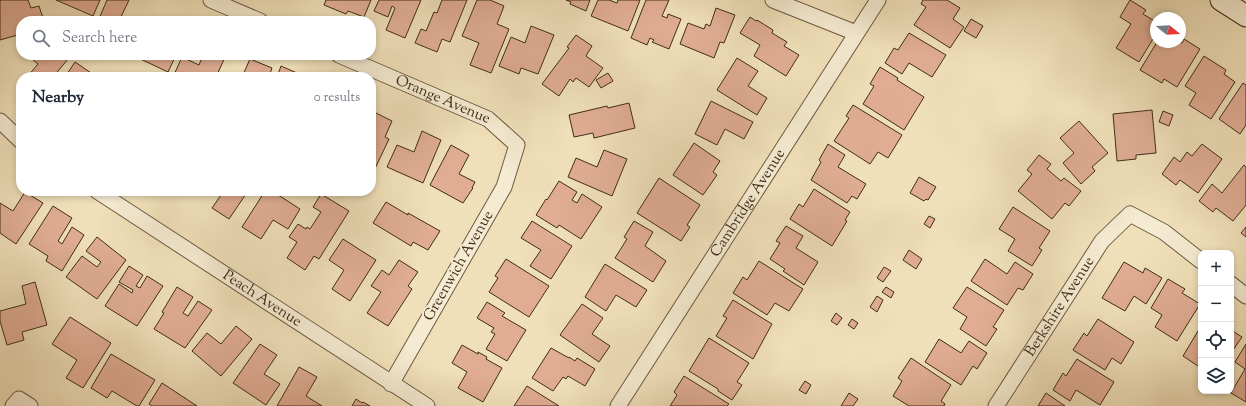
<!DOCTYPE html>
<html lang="en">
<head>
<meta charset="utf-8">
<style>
	body { margin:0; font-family:"Sorts Mill Goudy",serif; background:#f2f2f3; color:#1f2937 }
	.controls { position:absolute; right:12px; bottom:12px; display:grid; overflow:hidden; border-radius:8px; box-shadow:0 2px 6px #0003 }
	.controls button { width:36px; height:36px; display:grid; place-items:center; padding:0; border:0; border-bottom:1px solid #e0e1e3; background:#fff; color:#1f2937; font:20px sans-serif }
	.compass { position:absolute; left:1150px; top:12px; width:36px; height:36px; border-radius:50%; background:#fff; box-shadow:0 2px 6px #0003; rotate:108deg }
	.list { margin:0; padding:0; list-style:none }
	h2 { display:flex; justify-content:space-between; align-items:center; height:52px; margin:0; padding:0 16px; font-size:17px }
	h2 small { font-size:13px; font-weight:400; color:#747a83 }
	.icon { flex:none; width:22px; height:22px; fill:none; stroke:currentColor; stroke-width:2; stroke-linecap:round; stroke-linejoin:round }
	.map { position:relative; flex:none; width:1246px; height:406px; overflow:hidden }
	.search { position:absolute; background:#fff; box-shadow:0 2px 6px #0003; left:16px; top:16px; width:360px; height:44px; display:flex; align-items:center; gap:10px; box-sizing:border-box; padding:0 14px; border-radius:16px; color:#747a83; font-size:15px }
	.panel { position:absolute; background:#fff; box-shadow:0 2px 6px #0003; left:16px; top:72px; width:360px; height:124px; border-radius:16px }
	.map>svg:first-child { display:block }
	.building { fill:#e0ad93; stroke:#402d1a }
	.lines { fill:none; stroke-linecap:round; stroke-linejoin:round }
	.minor-casing { stroke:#6c5a42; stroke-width:17 }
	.secondary-casing { stroke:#402d1a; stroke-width:23 }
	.minor { stroke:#f5ebd2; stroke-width:15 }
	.secondary { stroke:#f5ebd2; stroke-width:21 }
	.labels { text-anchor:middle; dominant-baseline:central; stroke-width:4; stroke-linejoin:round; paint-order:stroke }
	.street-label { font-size:15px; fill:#402d1a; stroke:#f5ebd2 }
</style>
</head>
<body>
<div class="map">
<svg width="1246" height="406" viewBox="0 0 1246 406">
	<rect width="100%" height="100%" fill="#f0e0b9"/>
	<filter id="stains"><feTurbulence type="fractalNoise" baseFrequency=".005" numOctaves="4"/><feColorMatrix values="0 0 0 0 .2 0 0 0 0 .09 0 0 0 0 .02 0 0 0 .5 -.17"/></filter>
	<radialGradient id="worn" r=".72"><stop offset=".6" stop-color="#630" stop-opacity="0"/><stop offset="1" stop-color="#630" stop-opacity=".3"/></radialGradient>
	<path class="building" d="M0,0H28L31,8L39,6L44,21H21V34L0,40Z
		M56,0H100L93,16Z
		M107,0H129L119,21H98Z
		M326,0H371L364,17L348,11L346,14L324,5Z
		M379,0H421L405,38L386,30L395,8L392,6L388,17L374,11Z
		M442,0H467L450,42L442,39L437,52L415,43L421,29L426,31L434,12L437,13Z
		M477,0H490L504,6L497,24L509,29L491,73L470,65L479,43L462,36Z
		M566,0H590L586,11L570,4L571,2Z
		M598,0H609L617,3L618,0H640L628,31L591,16Z
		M646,0H669L662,16L667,18L668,14L681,19L669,49L652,42L654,40L650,38L647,45L631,38Z
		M923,0H947L960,8L953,19L964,27L950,48L914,25L926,7L921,4Z
		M1130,0L1146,10L1143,14L1156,22V34L1139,62L1116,48L1131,24L1120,17Z
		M716,8L735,15L724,43L720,42L714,58L680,44L688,23L704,29L706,24L710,26Z
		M750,17L756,21L757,20L773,30L772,33L787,42L784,46L799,55L786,76L754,56L760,45L740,33Z
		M971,19L983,26L976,38L964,31Z
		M531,26L554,35L538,74L521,68L519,74L499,66L511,37L525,43Z
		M909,33L946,55L932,77L909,63L902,74L885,63L894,48L898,50Z
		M576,35L592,46L586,56L603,68L589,87L576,78L573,82L570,79L559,96L542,84L569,48L567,47Z
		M1184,39L1200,49L1177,87L1164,79L1162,83L1140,70L1157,42H1180L1182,43Z
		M27,55H63L68,59L53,77H27L38,64Z
		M132,55H176L168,72Z
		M203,55H226L216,77H173L182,57L199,65Z
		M1204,56L1226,70L1224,74L1235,82L1211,119L1189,105L1196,93L1185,86Z
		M737,58L758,71L748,86L767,98L757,115L717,90Z
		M250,59L272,68L269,77H242Z
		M75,62L97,77H65Z
		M281,66L297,73L295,77H277Z
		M880,67L898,78L897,80L924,97L904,130L863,104L874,86L870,84Z
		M608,73L613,81L601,88L596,80Z
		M1243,83L1246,85V125L1240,134L1219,119Z
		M711,101L753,122L744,139L725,129L717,145L695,134Z
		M629,103L635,128L594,138L593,133L574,137L569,115L607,106L608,108Z
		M853,105L902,135L888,158L878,152L870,164L834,141L849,118L846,116Z
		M1152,110L1156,153L1136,155V159L1117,161L1113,114Z
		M372,111L392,121L385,137L389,139L371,177Z
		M1163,111L1173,115L1169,126L1159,122Z
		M1079,121L1108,153L1092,167L1095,171L1081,184L1063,163L1074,153L1060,138Z
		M422,131L441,140L423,183L387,167L397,145L414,152Z
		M694,143L720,161L713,172L717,175L703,195L673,175Z
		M828,144L845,155L838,167L866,184L857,199L852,196L847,203L811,180L821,162L819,160Z
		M1202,144L1222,159L1198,193L1180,180L1176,185L1162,174L1174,157L1180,162L1187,152L1192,156Z
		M451,145L469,155L459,174L475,182L472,188H473L463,203L430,185Z
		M604,150L627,159L612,196L568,177L576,158L597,167Z
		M1039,155L1051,164L1047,169L1061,181L1064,178L1081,191L1069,206L1065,203L1052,219L1018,191L1032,174L1027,170Z
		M1244,165L1246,167V205L1233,221L1216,208L1213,212L1199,201L1212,184L1222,193Z
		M919,177L936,187L928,200L926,199L924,201L910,193Z
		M659,178L700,205L687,225L690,227L681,241L637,213Z
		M559,181L577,192L572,200L577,203L582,194L602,207L581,239L559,225L557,228L536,215L546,199L547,200Z
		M814,189L850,212L845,220L847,221L832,246L790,219L799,204L803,207Z
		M214,191H248L229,219L212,208L221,195Z
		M265,191H272L300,209L288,229L273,220L261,239L242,227Z
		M25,192L43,203L16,244L0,233V203L13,211Z
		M321,194L349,211L319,259L314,256L305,270L287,258L297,242L289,237L298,224L306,229L307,227L310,229L321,212L313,207Z
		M386,202L408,215V213L440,231L428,250L413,242L411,246L373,223Z
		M53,206L72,218L58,241L62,244L72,227L84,235L62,271L46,261L48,256L29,244Z
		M1013,207L1050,231L1039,248L1042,250L1032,266L1008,251L1015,239L999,229Z
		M929,216L935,219L930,228L924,224Z
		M532,221L572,246L551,279L530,266L541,250L521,238Z
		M634,221L653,232L645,246L666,261L653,282L615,258L627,239L624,237Z
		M786,226L803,236L796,248L818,262L804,285L783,271L785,269L770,259L780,243L776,241Z
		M1246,227V237L1241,233Z
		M97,237L126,260L97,299L66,277L82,256L97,267L101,262L86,251Z
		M343,239L376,260L350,301L332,289L344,270L329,260Z
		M909,250L922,259L916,269L903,260Z
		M506,259L549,286L529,317L489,292L498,278L495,276Z
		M985,259L1007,274L1015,262L1033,274L1023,290L1018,288L1007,305L971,281Z
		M399,260L418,272L408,286L412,289L388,326L367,313L381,292L371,286L382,270L389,275Z
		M759,261L803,289L789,311L775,303L767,315L733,293L743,277L747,280Z
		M1124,262L1143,273L1145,268L1162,278L1146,304L1134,296L1125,311L1102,298Z
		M605,264L647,290L636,307L616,295L606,311L585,297Z
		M129,266L143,275L136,286L140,288L147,276L163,286L137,326L105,306L119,284L132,293L133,290L119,282Z
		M884,267L891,271L883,282L877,278Z
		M1168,279L1185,289L1182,293L1200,304L1177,341L1155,327L1162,315L1151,308Z
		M35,282L47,325L22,332L24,340L7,345L0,321V311L26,304L22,286Z
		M177,287L193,297L183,313L188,316L198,301L212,310L185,348L154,329L164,313L162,312Z
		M886,287L894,292L891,298L882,292Z
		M967,287L1004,310L993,327L997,329L986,346L960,329L967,317L953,308Z
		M877,296L883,300L877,312L870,307Z
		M733,300L772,324L753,359L716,336L727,318L723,316Z
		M487,302L505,313L502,316L526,330L507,361L486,349L495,334L491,332L494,328L477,318Z
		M582,304L603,318L592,334L610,346L599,362L560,335Z
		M836,313L842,318L837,325L831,321Z
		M70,317L111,343L83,388L66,378L77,360L52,344Z
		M852,319L858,323L854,329L848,325Z
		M1098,319L1134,342L1121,364L1112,358L1105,370L1073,350L1084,333L1087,336Z
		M236,326L252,339L221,376L192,351L207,333L221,344Z
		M1201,326V368L1183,356Z
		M1231,330L1242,337L1231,353Z
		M709,338L749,363L737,382L742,385L732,400L718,391V389L689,371Z
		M939,339L961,353L969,341L987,353L977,369L973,366L961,385L925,362Z
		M260,344L277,355L264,374L280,384L266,405L233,383Z
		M1246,344V402L1231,393L1245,369L1235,362Z
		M462,345L478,354V352L487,357L486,359L502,368L483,402L458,388L467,372L452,363Z
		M551,348L569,358V357L575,361L577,358L595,369L585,386L568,376L566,379L563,377L553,391L532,378Z
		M111,354L155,380L139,406H137L112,391L107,398L91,388Z
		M911,358L951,385L941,401L945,404L944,406H909L893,396L902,381L898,378Z
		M1077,359L1114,382L1100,405L1076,390L1070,401L1053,390L1063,373L1066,376Z
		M299,367L317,377L306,396L322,406H277Z
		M684,376L729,404L727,406H670L677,395L674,392Z
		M805,381L811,385L806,394L799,390Z
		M162,383L197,406H152L149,404Z
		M527,386L559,406H514Z
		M849,393L858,399L853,406H841Z
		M1046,393L1065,406H1038Z
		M356,399L362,403L363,402L370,406H352Z"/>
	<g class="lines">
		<g class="minor-casing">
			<g id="minor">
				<path d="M211,0L260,21"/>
				<path d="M773,0L856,33"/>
				<path id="s1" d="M339,55L488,119L517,145L504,187L391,384"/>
				<path d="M0,121L21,141"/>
				<path id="s2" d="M97,191L427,406"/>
				<path d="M1231,284L1246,296"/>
				<path d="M13,406L19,399L30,406"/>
				<path id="s3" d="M618,406L878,0"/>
				<path id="s4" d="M996,406L1102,241L1130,214L1164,232L1201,261"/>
			</g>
		</g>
		<g class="secondary-casing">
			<path id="secondary" d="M1221,0L1246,16"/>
		</g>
		<use href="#minor" class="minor"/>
		<use href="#secondary" class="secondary"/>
	</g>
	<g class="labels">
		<g class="street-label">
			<text stroke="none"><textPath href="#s1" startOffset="113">Orange Avenue</textPath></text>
			<text stroke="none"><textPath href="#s3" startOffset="241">Cambridge Avenue</textPath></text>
			<text transform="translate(459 266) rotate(-60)">Greenwich Avenue</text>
			<text stroke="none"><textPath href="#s2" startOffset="197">Peach Avenue</textPath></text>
			<text stroke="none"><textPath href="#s4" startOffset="118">Berkshire Avenue</textPath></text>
		</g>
	</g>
	<rect width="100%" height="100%" filter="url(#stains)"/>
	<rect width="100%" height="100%" fill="url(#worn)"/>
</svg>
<div class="controls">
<button>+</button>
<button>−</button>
<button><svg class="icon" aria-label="locate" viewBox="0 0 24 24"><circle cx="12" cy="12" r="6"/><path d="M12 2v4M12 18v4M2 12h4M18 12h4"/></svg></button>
<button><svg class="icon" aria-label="layers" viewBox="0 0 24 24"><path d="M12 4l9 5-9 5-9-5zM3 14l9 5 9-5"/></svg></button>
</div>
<svg class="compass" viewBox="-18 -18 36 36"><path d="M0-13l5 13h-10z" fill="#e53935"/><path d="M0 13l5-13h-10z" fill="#747a83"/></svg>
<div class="search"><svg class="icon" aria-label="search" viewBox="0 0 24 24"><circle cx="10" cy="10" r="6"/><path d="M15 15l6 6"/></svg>Search here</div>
<section class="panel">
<h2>Nearby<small>0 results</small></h2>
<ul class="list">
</ul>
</section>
</div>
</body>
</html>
